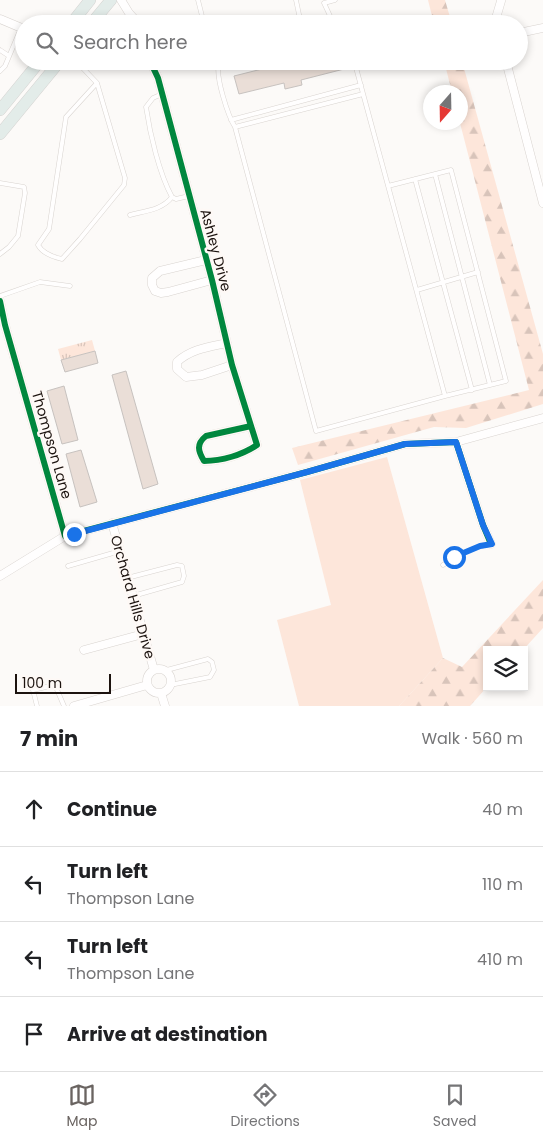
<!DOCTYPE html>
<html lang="en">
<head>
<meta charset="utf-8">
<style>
	body { margin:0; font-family:Poppins,sans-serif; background:#f2f2f2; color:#202124 }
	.controls { position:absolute; right:15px; bottom:15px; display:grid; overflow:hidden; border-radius:0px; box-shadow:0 2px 8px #0003 }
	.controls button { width:45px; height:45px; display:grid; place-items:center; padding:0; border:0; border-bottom:1px solid #e0e0e0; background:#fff; color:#202124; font:25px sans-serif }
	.compass { position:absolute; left:423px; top:85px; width:45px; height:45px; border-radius:50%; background:#fff; box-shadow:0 2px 8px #0003; rotate:200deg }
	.scale { position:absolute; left:15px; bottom:12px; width:96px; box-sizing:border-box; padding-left:5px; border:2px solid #1c130f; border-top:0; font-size:14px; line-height:18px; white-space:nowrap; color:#1c130f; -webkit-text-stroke:4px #fef9f6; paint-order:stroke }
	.stop { position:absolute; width:15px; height:15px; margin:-11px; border:4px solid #1a73e8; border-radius:50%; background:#fff }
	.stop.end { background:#1a73e8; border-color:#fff; box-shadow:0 1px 5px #0008 }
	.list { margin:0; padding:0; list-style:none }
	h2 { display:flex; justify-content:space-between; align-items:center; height:65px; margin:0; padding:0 20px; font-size:21px }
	h2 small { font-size:16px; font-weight:400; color:#757577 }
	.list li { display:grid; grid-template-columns:32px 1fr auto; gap:15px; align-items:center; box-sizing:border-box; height:75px; padding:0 20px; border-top:1px solid #e0e0e0 }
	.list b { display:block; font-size:19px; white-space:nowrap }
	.list p { margin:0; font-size:16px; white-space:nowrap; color:#757577 }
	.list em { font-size:16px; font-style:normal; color:#757577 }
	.icon { flex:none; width:28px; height:28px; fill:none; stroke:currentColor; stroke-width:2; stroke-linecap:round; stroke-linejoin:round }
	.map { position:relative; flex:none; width:543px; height:706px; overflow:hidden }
	.search { position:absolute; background:#fff; box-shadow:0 2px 8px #0003; left:15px; right:15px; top:15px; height:55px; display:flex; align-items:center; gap:12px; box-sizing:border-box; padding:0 18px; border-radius:28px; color:#757577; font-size:19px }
	.sheet { height:365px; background:#fff }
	nav { display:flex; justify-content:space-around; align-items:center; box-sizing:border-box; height:70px; border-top:1px solid #e0e0e0; background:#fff; font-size:14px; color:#757577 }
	nav a { display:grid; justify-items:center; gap:2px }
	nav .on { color:#6a6461 }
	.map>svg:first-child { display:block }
	.grass { fill:#fde6da }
	.forest { fill:url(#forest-firs) }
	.park { fill:url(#park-tufts) }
	.building { fill:#eaded7; stroke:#c7c2bf }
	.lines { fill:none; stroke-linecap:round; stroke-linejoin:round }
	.lane-casing { stroke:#d9d4d0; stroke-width:5 }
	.street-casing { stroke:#d9d4d0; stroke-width:9 }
	.primary-casing { stroke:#d5d3d1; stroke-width:12 }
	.lane { stroke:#fffefe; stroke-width:4 }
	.street { stroke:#fffefe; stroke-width:8 }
	.primary { stroke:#e3ece9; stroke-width:11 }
	.cycleway-casing { stroke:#fef9f6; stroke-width:9 }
	.cycleway { stroke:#00873e; stroke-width:6 }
	.route { stroke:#1a73e8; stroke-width:6 }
	.labels { text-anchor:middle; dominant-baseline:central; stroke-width:5; stroke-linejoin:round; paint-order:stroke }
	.street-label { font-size:14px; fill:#1c130f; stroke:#fef9f6 }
</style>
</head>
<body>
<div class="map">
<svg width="543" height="706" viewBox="0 0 543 706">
	<defs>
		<pattern id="forest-firs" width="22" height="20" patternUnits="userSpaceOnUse" patternTransform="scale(1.25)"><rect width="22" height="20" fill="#fde6da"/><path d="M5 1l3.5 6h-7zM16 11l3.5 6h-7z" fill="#d8c4ba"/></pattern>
		<pattern id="park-tufts" width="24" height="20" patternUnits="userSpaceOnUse" patternTransform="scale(1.25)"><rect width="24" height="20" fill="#fde6da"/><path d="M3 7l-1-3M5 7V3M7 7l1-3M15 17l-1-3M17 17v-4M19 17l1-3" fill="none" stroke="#d8c4ba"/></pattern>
	</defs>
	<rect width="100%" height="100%" fill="#fcfaf8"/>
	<path class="grass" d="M387,457L443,658L399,706H299L277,620L331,605L300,480Z"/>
	<path class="forest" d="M428,0H445L452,24H434Z
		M444,61H462L543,354V404L466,428L434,427L298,465L292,448L529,390L460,123V92H452Z
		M543,580V628L523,650H487V687L470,706H399L443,658L462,667Z"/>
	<path class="park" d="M92,340L95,351L61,360L58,349Z"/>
	<path class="building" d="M294,61H346L348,68L301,80L302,85L285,89L284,83L239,94L234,76Z
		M95,351L98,363L65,372L61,360Z
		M126,371L158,484L143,489L112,375Z
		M64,386L78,440L62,444L47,391Z
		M81,450L97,502L80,507L66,454Z"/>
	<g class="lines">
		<g class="lane-casing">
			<path id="lane" d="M198,0L204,24
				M296,0L301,24
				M335,0L324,3L331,18L336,24
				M0,50L9,56
				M76,61L97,83L125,178L124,185L80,239L62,259C53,257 43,254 38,245L49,229L66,117L97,83
				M222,61L219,64C215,76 228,116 235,127
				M354,61L355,64L445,396L316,431L235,127L363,94
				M0,71L5,66L21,28
				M162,94L153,98L146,107C150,134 159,173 172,197L176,199L189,196
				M231,120L361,85
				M435,174L490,385
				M415,179L472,390
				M0,183L24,187L25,193L18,236L9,247L0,254
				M388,186L451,170L506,381L445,396
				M130,215C145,211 162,210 172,197
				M417,290L478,272
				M0,296L40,282L70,286
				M443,565C460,555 471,547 491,544
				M68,566L120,551
				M127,578L177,565L182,566L184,576L182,582L133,596
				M163,671L208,659L212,662L214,670L210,677L170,685
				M37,706L33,690L55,685L64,706"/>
		</g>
		<g class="street-casing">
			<path id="street" d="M121,0L129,13L139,24
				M0,19L24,29
				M497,24L496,18L501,1
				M519,33L543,28
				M150,61L158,78L212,280L232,365L257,445C242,455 222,461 204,461C198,451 196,444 206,436L251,426
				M506,61L543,203
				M206,260L160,271L152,278V285L155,291L161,293L168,292L212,280
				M0,301L5,325L65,536L307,472L405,444L456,442L483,525L491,544
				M227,343C209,347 191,349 177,362V369L186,377L202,375L232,365
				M456,442L543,418
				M112,523L154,670
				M0,576L65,536
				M84,650L143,634
				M147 681a12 12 0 1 1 24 0a12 12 0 1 1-24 0Z
				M161,693L165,706
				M74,706L147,685"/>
		</g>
		<g class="primary-casing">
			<path id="primary" d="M71,24L90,0
				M91,24L111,0
				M0,110L40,61
				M0,134L60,61"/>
		</g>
		<use href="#lane" class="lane"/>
		<use href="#street" class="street"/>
		<use href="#primary" class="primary"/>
		<g class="cycleway-casing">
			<path id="cycleway" d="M150,61L158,78L212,280L232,365L257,445C242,455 222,461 204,461C198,451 196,444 206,436L251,426
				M0,301L5,325L65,536L307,472L405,444L456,442L483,525L491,544"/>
		</g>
		<use href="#cycleway" class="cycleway"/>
	</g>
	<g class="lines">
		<path class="route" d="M74,534L307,472L405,444L456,442L483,525L492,544L480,546L454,557"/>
	</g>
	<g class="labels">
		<g class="street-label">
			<text transform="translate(216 250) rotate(75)">Ashley Drive</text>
			<text transform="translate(52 445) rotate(74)">Thompson Lane</text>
			<text transform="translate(133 597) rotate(74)">Orchard Hills Drive</text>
		</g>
	</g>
</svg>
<div class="controls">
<button><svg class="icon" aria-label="layers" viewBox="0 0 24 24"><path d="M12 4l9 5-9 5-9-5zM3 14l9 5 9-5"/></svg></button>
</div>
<svg class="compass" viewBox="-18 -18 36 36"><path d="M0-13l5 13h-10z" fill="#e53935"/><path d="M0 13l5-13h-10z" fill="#757577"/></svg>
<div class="scale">100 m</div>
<div class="stop" style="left:454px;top:557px"></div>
<div class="stop end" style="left:74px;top:534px"></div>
<div class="search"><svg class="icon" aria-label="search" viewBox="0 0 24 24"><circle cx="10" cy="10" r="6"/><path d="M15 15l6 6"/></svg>Search here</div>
</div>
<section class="sheet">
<h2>7 min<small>Walk · 560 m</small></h2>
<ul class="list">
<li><svg class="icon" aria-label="ahead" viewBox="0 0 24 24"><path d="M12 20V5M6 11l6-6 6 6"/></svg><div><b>Continue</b></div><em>40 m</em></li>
<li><svg class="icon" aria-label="left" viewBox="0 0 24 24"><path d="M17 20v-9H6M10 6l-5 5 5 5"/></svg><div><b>Turn left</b><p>Thompson Lane</p></div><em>110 m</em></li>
<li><svg class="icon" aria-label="left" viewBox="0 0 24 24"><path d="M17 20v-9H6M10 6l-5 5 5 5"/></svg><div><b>Turn left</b><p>Thompson Lane</p></div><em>410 m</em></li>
<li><svg class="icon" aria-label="arrive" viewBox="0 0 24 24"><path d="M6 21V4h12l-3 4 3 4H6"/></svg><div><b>Arrive at destination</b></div></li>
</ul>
</section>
<nav>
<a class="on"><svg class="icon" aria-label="map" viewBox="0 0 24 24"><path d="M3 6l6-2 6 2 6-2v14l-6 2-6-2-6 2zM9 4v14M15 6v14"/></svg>Map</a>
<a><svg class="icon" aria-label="directions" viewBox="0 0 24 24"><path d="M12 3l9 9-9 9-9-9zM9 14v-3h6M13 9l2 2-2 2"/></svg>Directions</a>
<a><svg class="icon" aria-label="saved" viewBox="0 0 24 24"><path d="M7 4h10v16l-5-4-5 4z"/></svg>Saved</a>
</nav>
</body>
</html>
